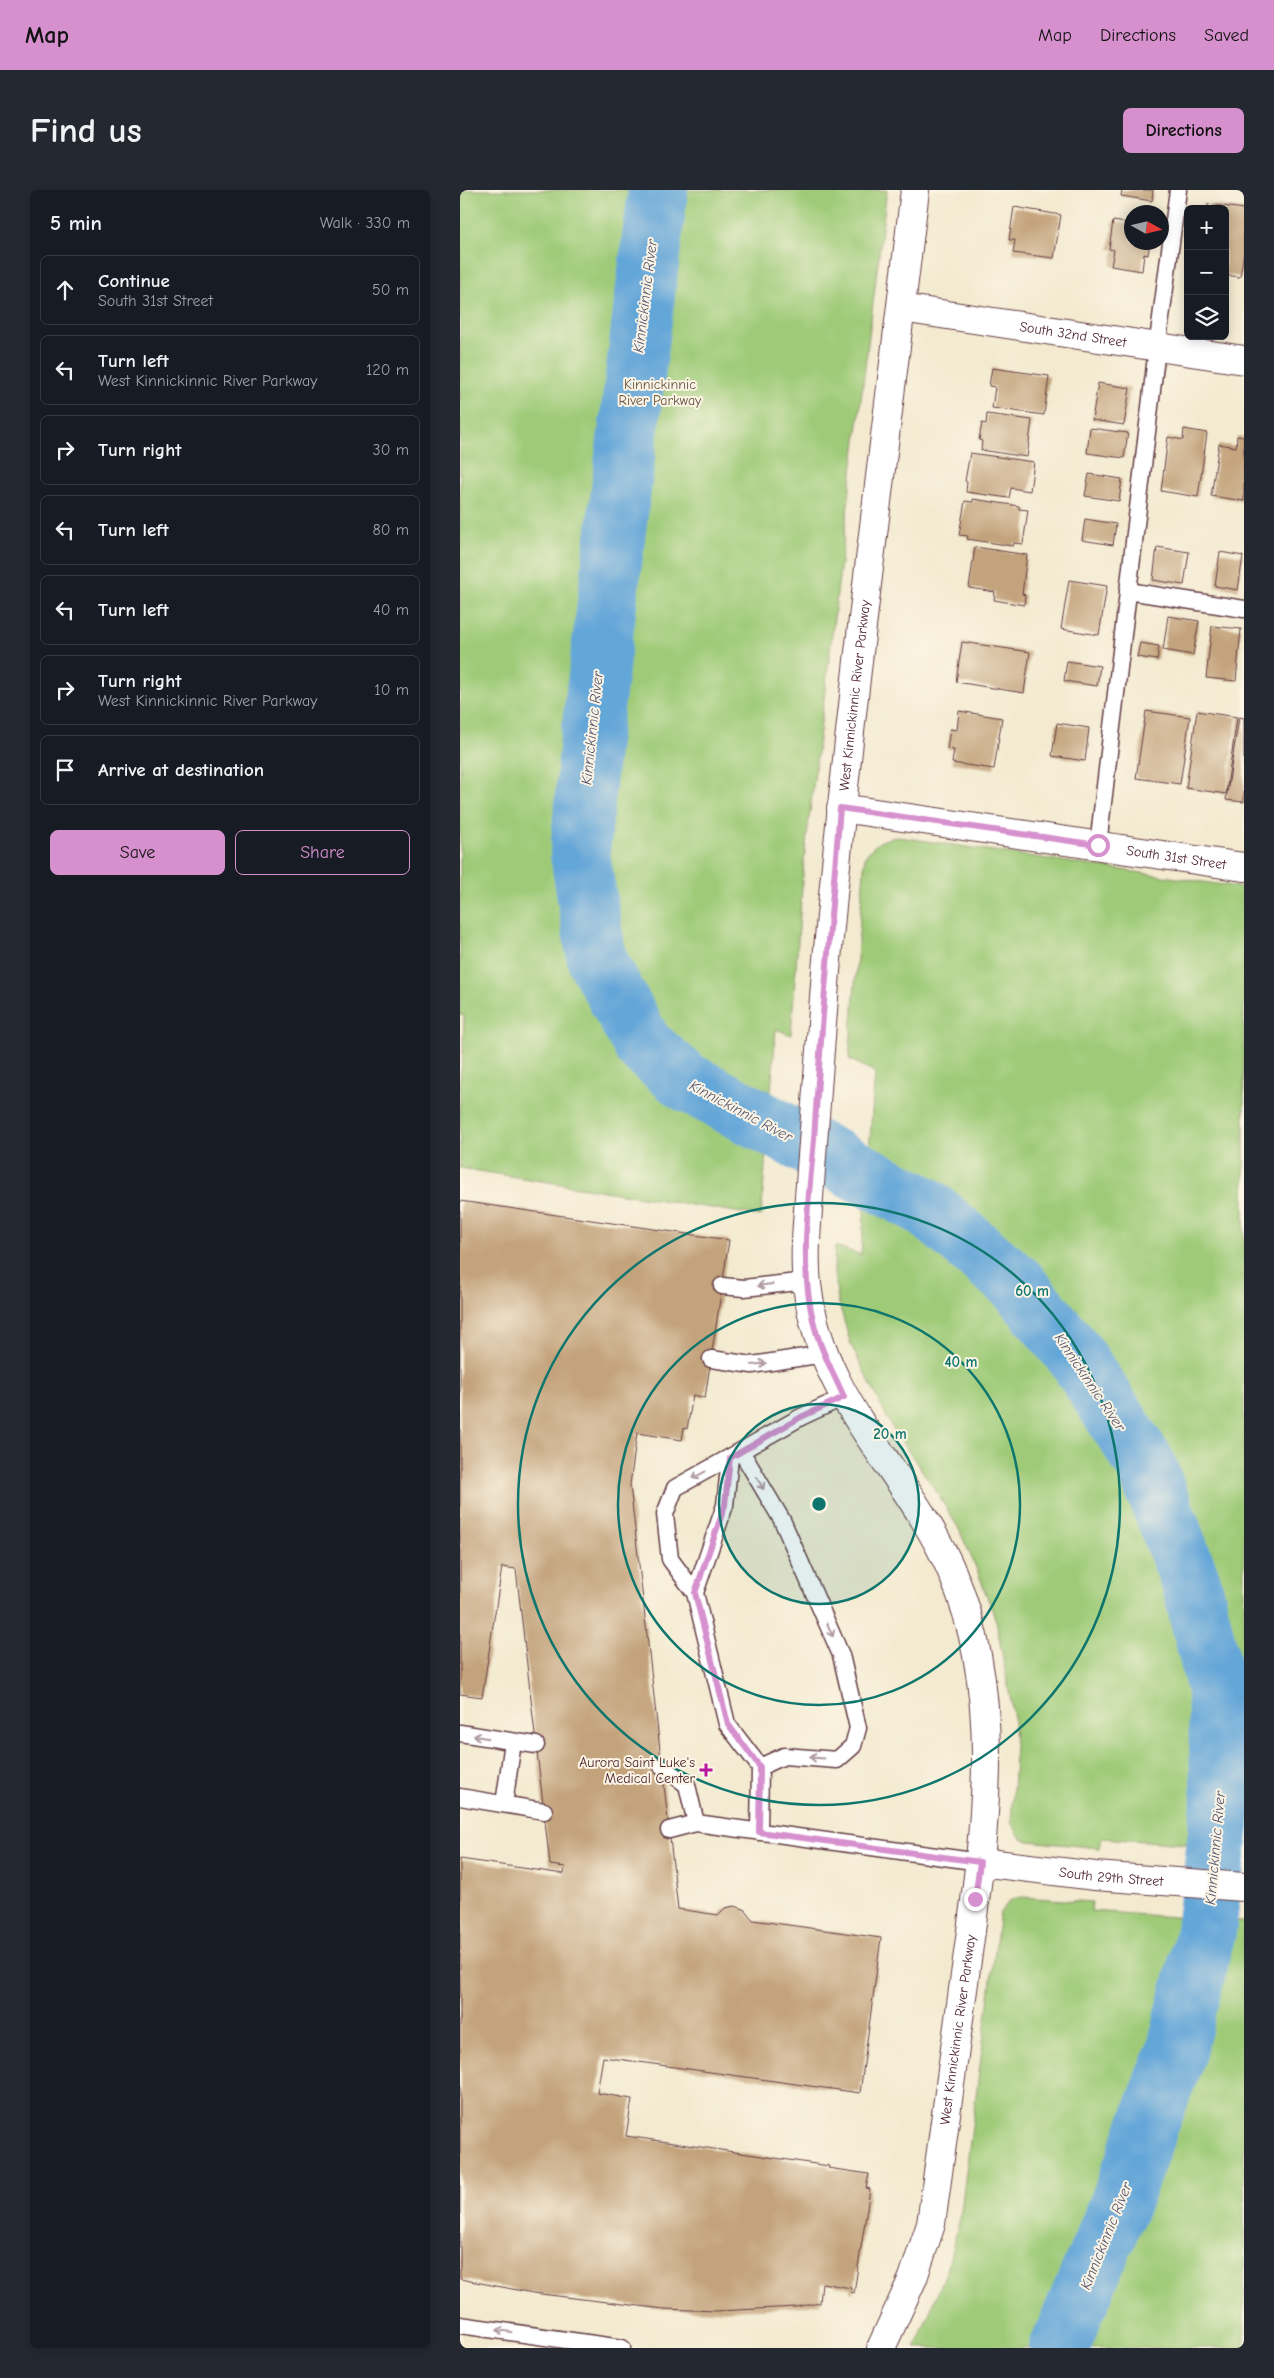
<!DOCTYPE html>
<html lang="en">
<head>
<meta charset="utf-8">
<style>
	body { margin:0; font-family:"Comic Neue",sans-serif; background:#242831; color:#f1f3f6 }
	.controls { position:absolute; right:15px; top:15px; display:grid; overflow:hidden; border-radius:8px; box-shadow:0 2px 12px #0003 }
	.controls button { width:45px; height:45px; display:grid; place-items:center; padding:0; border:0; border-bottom:1px solid #363941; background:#171b24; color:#f1f3f6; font:25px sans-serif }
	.compass { position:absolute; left:664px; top:15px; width:45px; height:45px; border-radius:50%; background:#171b24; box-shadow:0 2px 12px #0003; rotate:98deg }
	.stop { position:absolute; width:15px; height:15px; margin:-11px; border:4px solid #d690ce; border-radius:50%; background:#fff }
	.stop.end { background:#d690ce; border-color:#fff; box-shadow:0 1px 5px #0008 }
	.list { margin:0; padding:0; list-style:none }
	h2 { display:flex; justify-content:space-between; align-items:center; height:65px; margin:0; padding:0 20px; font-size:21px }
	h2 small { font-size:16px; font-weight:400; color:#9ea1a6 }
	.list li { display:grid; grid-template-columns:32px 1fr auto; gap:15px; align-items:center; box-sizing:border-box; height:70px; margin:0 10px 10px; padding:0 10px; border:1px solid #363941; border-radius:8px }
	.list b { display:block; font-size:19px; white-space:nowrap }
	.list p { margin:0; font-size:16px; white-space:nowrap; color:#9ea1a6 }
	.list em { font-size:16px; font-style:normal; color:#9ea1a6 }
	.actions { display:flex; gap:10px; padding:15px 20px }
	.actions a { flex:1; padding:11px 0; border:1px solid #d690ce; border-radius:8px; text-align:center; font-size:18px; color:#d690ce }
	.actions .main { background:#d690ce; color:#111 }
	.icon { flex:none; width:28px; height:28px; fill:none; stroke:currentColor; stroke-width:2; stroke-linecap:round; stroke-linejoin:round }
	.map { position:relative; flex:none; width:784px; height:2158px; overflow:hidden; border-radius:8px }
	header { display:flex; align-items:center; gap:30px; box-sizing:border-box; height:70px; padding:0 25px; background:#d690ce; color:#111 }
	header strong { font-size:24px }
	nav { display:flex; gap:28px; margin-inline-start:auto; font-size:18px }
	.intro { display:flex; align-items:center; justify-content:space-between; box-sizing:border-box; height:120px; padding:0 30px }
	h1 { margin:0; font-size:35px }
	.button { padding:12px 22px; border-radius:8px; background:#d690ce; color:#111; font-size:18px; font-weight:700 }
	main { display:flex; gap:30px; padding:0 30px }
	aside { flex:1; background:#171b24; border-radius:8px; box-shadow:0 2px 12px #0003 }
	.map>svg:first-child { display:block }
	.green { fill:#9fcb78; stroke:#747552 }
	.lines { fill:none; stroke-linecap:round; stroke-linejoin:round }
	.river { stroke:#63a6d8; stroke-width:60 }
	.building { fill:#c3a37b }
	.service-casing { stroke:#633d44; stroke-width:19 }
	.minor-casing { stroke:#633d44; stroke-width:30 }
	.service { stroke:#fff; stroke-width:16 }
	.minor { stroke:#fff; stroke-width:28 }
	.oneway { stroke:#ae9aa0 }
	.route { stroke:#d690ce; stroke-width:6 }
	.ring { fill:none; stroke:#0f766e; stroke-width:2.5 }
	.poi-dot { fill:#b5179e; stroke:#fcf5e5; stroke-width:2 }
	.labels { text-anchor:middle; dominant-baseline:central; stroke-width:4; stroke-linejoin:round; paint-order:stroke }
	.street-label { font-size:14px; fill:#4a1f2b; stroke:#fcf5e5 }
	.park-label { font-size:14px; fill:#645342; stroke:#fcf5e5 }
	.poi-label { font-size:14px; fill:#4a1f2b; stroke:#fcf5e5; text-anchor:end }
	.water-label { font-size:15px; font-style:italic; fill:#545570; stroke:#fcf5e5 }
	.centre { fill:#0f766e; stroke:#fcf5e5; stroke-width:2.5 }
	.ring-label { font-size:15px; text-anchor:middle; font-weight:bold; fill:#0f766e; stroke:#fcf5e5; stroke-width:4; stroke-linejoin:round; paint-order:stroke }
</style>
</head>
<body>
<header>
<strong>Map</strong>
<nav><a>Map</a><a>Directions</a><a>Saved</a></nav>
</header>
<div class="intro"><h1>Find us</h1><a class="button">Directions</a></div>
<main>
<aside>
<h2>5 min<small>Walk · 330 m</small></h2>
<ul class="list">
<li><svg class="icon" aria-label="ahead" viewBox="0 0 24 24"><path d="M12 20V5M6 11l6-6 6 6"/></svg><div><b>Continue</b><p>South 31st Street</p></div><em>50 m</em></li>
<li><svg class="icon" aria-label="left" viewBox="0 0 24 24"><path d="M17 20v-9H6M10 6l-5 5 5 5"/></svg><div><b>Turn left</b><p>West Kinnickinnic River Parkway</p></div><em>120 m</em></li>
<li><svg class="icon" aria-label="right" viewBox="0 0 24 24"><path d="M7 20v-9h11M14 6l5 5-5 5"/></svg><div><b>Turn right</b></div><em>30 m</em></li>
<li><svg class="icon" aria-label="left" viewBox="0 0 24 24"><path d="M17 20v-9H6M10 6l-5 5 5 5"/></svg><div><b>Turn left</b></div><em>80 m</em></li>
<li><svg class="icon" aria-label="left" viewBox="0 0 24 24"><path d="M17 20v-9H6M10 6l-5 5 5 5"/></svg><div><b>Turn left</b></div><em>40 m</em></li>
<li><svg class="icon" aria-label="right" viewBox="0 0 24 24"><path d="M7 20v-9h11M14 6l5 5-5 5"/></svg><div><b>Turn right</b><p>West Kinnickinnic River Parkway</p></div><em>10 m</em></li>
<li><svg class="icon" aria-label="arrive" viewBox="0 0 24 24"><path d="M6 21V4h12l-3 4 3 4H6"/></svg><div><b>Arrive at destination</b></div></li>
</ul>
<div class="actions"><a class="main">Save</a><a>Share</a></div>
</aside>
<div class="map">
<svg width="784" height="2158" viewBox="0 0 784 2158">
	<rect width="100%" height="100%" fill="#fcf5e5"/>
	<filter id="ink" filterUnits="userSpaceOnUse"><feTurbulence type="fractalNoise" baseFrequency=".02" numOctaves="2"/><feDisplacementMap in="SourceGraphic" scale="10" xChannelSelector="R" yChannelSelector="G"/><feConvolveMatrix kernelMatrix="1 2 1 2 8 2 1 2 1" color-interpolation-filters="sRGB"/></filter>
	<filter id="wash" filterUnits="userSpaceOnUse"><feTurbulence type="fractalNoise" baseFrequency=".0096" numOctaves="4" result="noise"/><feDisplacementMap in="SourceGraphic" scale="20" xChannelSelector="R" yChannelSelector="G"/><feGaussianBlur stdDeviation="1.12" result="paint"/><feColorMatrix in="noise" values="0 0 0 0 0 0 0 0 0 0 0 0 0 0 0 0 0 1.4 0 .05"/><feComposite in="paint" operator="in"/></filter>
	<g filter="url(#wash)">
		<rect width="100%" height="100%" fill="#f3ead0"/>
		<path class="green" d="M0,0H427L344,670L331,845L316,839L301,1026L0,978V889L3,864L4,825H0Z
			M439,647L784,698V1658L641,1648L639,1658L568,1651L560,1647L551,1632L555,1569L554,1528L536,1431L518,1382L498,1337L474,1298L431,1236L391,1155L378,1110L374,1083L375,1056L401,1065L415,882L389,869L405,667C414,654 422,648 439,647Z
			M561,1707L632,1712L631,1721L784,1732V2158H455L487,2080L500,2028L540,1722L552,1709Z"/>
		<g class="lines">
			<path class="river" d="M198,0L129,559L120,664L137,770L183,855L225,891L466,1017L557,1094L616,1166L686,1275L732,1395L757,1500L761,1617L746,1741L716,1862L659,2015L599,2158"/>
		</g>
		<g id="blocks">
			<path class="building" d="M662,0H693L692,11L661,6Z
				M748,14L784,19V62L780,87L765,85V19H747Z
				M554,17L601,25L594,68L553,63L555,50H549Z
				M653,31L672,34V52H690L688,65L684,64L682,81L651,76L654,60L649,59Z
				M532,178L589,186L584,225L532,218L535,197L529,196Z
				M638,193L670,198L664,235L632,230Z
				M527,224L572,230L567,267L521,260L522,251L519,250L522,233L526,234Z
				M630,238L668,243L664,268L627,263Z
				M724,239L747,243L738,307L701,301L708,247L723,250Z
				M777,246L784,247V311L751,306L759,254L776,257Z
				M510,263L574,272L570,301L551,298L549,308L506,302L507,292L505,291Z
				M629,284L662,289L659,311L625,306Z
				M513,309L559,316V319L568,320L563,354L554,353L553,356L507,349L508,346L499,345L505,311L513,312Z
				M625,329L656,334L653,355L622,350Z
				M515,357L567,365L562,404L565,405L564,415L534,410L535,402L509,398Z
				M697,357L729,362L724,395L693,390Z
				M760,362L783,366L778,400L755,396Z
				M609,390L647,396L639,445L601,439Z
				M708,426L739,431L733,465L703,460Z
				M752,436L781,439L776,491L746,488Z
				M502,452L570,462L564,503L496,492Z
				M680,453L699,456L697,470L677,467Z
				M607,471L640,476L637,496L604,491Z
				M499,521L542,528L534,579L492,573L494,560L487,559L490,539L497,540Z
				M686,521L730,527L720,594L676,588Z
				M737,521L777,527L766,604L726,598Z
				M779,527L784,528V612L766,610Z
				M597,533L629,538L625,571L592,566Z
				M0,1011L269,1050L245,1208L233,1205L227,1239L224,1238L222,1250L177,1243L170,1295L218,1719L258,1725L265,1718L275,1716L284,1719L293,1730L421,1748L400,1903L143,1867L137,1903L172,1909L166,1946L369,1976L368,1978L409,1984L406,1998L410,1999L394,2103L391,2102V2098L362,2093L360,2113L336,2117L257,2121L204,2119L73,2103L0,2089V1669L104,1684L105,1677L90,1675L56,1379L42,1377L22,1507L0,1504Z"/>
		</g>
	</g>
	<g filter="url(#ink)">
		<use href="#blocks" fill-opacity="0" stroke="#633d44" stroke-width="1"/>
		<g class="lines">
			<g class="service-casing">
				<path id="service" d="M668,401L784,419
					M638,655L697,158L718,0
					M262,1096L284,1098L347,1091
					M251,1169L292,1175L364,1164
					M281,1261L215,1298L205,1324L210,1369L235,1403L267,1534L300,1577
					M235,1403L265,1315L270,1268
					M0,1543L76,1555
					M202,1576L227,1595L236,1633
					M0,1607L84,1621
					M44,1614L53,1552
					M209,1640L236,1633L520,1672
					M299,1642L300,1577L324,1566L377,1570L393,1556L398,1538L381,1465L322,1330L281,1261L341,1227L384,1207
					M0,2135L162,2158"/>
			</g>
			<g class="minor-casing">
				<g id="minor">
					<path id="s1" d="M441,118L784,170"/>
					<path id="s2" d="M381,618L784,677"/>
					<path id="s3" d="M520,1672L635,1686L784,1697"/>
					<path id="s4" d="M421,2158L453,2088L471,2034C482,1951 493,1868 505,1785C523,1652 547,1510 492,1382C448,1280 360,1213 347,1094C343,1057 349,1017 351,979C356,913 361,847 366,781C389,520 424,260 455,0"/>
				</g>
			</g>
			<use href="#service" class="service"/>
			<use href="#minor" class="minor"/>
		</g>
		<defs><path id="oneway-shaft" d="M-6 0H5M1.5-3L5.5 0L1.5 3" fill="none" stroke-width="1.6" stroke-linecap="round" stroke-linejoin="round" transform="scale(1.25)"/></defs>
		<g class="oneway">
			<use href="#oneway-shaft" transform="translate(305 1095) rotate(173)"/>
			<use href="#oneway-shaft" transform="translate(299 1174) rotate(-7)"/>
			<use href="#oneway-shaft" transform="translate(239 1285) rotate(152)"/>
			<use href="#oneway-shaft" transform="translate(300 1293) rotate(60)"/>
			<use href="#oneway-shaft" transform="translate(370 1440) rotate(66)"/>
			<use href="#oneway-shaft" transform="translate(21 1547) rotate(-171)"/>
			<use href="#oneway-shaft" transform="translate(357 1568) rotate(-176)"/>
			<use href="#oneway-shaft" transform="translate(44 2141) rotate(-172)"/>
		</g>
	</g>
	<g class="lines" filter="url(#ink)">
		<path class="route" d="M515,1709L520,1672L299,1642L300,1577L268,1534L235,1403L265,1315L270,1268L341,1227L384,1207C373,1182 359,1157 353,1130C339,1072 349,1009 354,949C361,839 371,728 380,618L638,655"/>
	</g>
	<circle cx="359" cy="1314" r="100" fill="#0f766e" fill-opacity=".12"/>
	<g class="ring">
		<circle cx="359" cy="1314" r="100"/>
		<circle cx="359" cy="1314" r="201"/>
		<circle cx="359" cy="1314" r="301"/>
	</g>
	<path class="poi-dot" d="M243.5 1572.5h5v5h5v5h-5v5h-5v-5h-5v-5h5z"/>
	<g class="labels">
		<g class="street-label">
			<text stroke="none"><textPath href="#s1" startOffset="174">South 32nd Street</textPath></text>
			<text stroke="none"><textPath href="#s4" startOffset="1710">West Kinnickinnic River Parkway</textPath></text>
			<text stroke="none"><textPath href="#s2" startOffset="339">South 31st Street</textPath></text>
			<text stroke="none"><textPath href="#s3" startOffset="132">South 29th Street</textPath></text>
			<text stroke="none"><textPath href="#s4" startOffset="330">West Kinnickinnic River Parkway</textPath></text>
		</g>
		<g class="park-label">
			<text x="200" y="194">Kinnickinnic<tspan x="200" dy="16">River Parkway</tspan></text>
		</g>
		<g class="poi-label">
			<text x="235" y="1572">Aurora Saint Luke's<tspan x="235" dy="16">Medical Center</tspan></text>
		</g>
		<g class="water-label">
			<text transform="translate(185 106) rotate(-83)">Kinnickinnic River</text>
			<text transform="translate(132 538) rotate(-84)">Kinnickinnic River</text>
			<text transform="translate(281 921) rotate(28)">Kinnickinnic River</text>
			<text transform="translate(630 1192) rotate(56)">Kinnickinnic River</text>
			<text transform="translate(755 1658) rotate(-85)">Kinnickinnic River</text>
			<text transform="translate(646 2046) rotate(-68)">Kinnickinnic River</text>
		</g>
	</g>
	<circle cx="359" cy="1314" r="8" class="centre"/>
	<g class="ring-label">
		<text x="572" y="1106">60 m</text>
		<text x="501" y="1177">40 m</text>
		<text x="430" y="1249">20 m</text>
	</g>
</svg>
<div class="controls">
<button>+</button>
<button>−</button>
<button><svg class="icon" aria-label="layers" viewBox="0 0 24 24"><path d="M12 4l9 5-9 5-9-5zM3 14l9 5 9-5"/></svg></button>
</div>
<svg class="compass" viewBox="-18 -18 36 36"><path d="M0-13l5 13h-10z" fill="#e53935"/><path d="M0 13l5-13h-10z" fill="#9ea1a6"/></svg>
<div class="stop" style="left:638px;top:655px"></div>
<div class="stop end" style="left:515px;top:1709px"></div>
</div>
</main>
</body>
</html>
